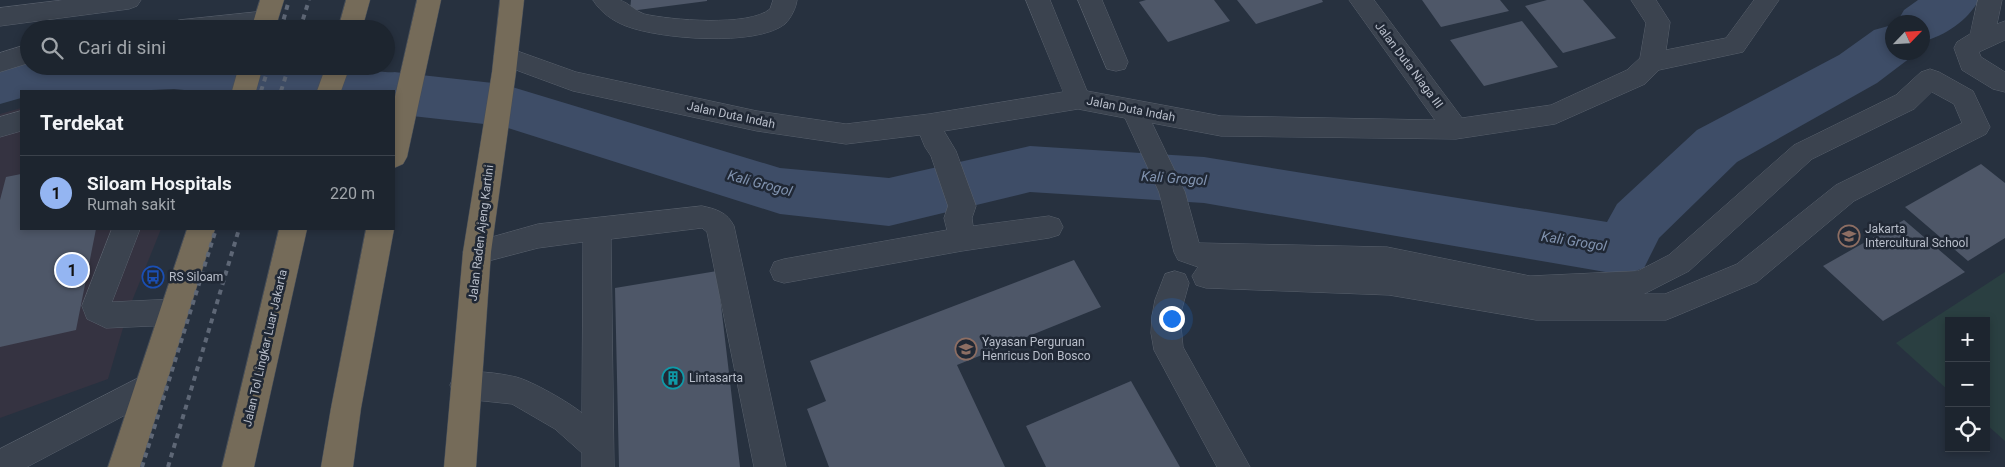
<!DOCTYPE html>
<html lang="id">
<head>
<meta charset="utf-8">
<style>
	body { margin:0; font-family:Roboto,sans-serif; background:#2a313b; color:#f1f3f6 }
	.controls { position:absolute; right:15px; bottom:15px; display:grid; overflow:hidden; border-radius:0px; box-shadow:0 2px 8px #0003 }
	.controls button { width:45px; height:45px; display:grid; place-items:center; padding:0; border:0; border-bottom:1px solid #3b424b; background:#1d252f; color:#f1f3f6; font:25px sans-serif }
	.compass { position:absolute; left:1885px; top:15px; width:45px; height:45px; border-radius:50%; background:#1d252f; box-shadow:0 2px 8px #0003; rotate:65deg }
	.you { position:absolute; left:1171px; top:318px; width:18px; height:18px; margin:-12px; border:4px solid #fff; border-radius:50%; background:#1a73e8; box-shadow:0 0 0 8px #1a73e833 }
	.badge { display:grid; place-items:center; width:32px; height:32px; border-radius:50%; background:#94b5f2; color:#111; font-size:16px; font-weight:700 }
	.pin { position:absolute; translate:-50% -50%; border:2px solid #fff; box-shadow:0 1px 5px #0006 }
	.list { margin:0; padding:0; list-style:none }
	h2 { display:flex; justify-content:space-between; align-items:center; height:65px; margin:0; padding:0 20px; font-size:21px }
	h2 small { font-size:16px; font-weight:400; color:#a0a5aa }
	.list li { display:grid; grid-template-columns:32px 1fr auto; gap:15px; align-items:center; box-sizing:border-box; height:75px; padding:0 20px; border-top:1px solid #3b424b }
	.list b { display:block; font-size:19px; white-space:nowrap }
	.list p { margin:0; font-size:16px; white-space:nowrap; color:#a0a5aa }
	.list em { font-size:16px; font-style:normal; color:#a0a5aa }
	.icon { flex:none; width:28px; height:28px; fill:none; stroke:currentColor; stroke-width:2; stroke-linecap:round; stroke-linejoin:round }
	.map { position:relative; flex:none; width:2005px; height:467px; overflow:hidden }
	.search { position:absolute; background:#1d252f; box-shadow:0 2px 8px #0003; left:20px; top:20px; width:375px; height:55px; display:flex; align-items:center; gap:12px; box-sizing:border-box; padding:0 18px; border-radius:28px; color:#a0a5aa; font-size:19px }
	.panel { position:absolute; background:#1d252f; box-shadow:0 2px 8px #0003; left:20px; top:90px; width:375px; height:140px; border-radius:0px }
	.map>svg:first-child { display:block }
	.medical { fill:#353341 }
	.green { fill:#2a3f41 }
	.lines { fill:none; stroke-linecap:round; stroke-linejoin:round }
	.river { fill:#3e4d67; fill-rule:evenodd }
	.building { fill:#4e5768 }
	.minor-casing { stroke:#59616d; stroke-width:1 }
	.highway-casing { stroke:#464e5a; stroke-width:1 }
	.minor { fill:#3b434f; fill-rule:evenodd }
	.highway { fill:#756b59; fill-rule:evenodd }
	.rail { stroke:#5e6776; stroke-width:4; stroke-dasharray:5 5; stroke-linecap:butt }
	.labels { text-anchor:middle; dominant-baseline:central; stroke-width:5; stroke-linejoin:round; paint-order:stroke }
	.street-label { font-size:12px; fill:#b8beca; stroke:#202835 }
	.poi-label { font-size:12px; fill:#b8beca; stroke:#202835; text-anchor:start }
	.water-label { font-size:14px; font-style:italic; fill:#8193af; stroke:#202835 }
</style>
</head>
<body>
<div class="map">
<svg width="2005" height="467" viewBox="0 0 2005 467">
	<rect width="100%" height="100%" fill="#27313f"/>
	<path class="medical" d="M21,108V229H161L128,311L108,379L0,418V114Z"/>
	<path class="green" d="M2005,272V441L1986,424V321H1949V391L1896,343Z"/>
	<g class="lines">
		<path class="river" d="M1918,0H1979C1967,21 1946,35 1922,42V22H1897L1904,10Z
			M1892,25V52H1913L1910,58L1877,83L1737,162L1659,238L1644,268L1623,275L1204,203L1030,192L889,226L780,214L502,126L394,114V91H194L174,89L130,91H21V98L0,104V64L29,56V66H339C348,67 389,74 394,72L502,84L780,168L889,178L1030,146L1204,157L1607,222L1617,204L1697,130L1839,55L1874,30Z"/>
	</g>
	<path class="building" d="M631,0H707V1L630,11Z
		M1146,0H1214L1230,21L1168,42L1139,2Z
		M1237,0H1322L1323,2L1256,24Z
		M1422,0H1500L1509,11L1441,27Z
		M1547,0H1583L1616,38L1563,53L1525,6Z
		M1522,21L1558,67L1484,86L1450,40Z
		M1981,164L2005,183V238L1968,261L1905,207Z
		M21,174V229H96L76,330L0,347V200L6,177Z
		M1904,220L1965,272L1883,321L1823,266Z
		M1074,260L1101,307L957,365L1005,467H829L807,409L826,401L810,361Z
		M717,271L740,467H619L615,288Z
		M1131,381L1180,467H1046L1026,426Z"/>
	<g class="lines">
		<g class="minor-casing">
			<path id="minor" d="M63,0H141L137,6L129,9L0,26V8Z
				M593,0C601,0 613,0 620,0C629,3 635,11 644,14C670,20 749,27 770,9L773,0H797C796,8 791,18 785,24C756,47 659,39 626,26C613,21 600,12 593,0Z
				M1026,0H1050L1087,91L1221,116L1435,120L1349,0H1374L1462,118L1551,105L1627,70L1640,58L1646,23L1631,0H1656L1670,22L1666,50L1726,38L1754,0H1779L1743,52L1659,70L1645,84L1555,124L1456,139L1221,136L1152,123L1185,192L1199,243L1387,247L1530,276L1638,271L1669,255L1794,145L1896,95L1921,72L1930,69L1939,72L1973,91L1990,127L1986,134L1854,201L1757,282L1676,316L1666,320H1536L1389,295L1206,288L1196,285L1192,276L1198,267L1178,260L1174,252L1159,192L1125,118L1078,109L944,131L956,151L976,206L972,218L973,226L1049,216L1059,219L1063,227L1059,235L1049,238L962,251L784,283L774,280L770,271L774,262L784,259L947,230L944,218L948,206L931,156L925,147L920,135L846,144L757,131L573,91L497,63L494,56L497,49L506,47L576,72L757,111L846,124L929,114L1063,92ZM1932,92L1954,104L1962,123L1836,185L1737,264L1665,294H1644L1689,271L1812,159L1914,109Z
				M1078,0H1102L1128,62L1125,69L1116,71L1107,69Z
				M1978,0H2002L1997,24L2005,21V40L1979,52L1981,57L2005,72V92L1993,89L1962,70L1954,48L1957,42L1970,34Z
				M266,11L274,14L278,20L274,26L266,29H167L170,23L179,20Z
				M29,44V63L0,72V53Z
				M21,111V131L0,137V117Z
				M702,206C716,209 727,212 734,226L786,467H754L707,232L702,228L611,239L614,467H582V453L555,429L512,404L465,399L454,395L450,385L454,375C472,369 498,373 516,377C532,381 570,403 582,413L583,242L538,248L477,264L467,260L463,252L467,244L538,224Z
				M112,229H140L112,302L175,299L185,303L189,312L185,321L175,325L106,328L87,319L82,306Z
				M1175,271L1185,274L1189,283L1180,316L1183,347L1250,467H1217L1154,350L1151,333L1152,316L1155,300L1165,274Z
				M152,371L163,375L167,385L163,395L27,467H0V449Z"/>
		</g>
		<g class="highway-casing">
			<path id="highway" d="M260,0H284L275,29H251Z
				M346,0H370L362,29H338Z
				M417,0H441L407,157L403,164L394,168V101Z
				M500,0H524L516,72L491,252L476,467H444L463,252L492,72Z
				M239,66H263L256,91H232Z
				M326,66H350L341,91H317Z
				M187,229H215L140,467H108Z
				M279,229H307L254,467H222Z
				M366,229H394L361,408L353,467H321L331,408Z"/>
		</g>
		<use href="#minor" class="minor"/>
		<use href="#highway" class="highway"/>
		<path class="rail" d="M281,29L289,0
			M300,29L309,0
			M261,91L269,66
			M281,91L289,66
			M142,467L216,229
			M168,467L239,229"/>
	</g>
	<defs>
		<g id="school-ring" transform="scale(1.125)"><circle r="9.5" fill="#202835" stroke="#8d6e63" stroke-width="1.5"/><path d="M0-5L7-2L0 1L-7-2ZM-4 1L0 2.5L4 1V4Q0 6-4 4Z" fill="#8d6e63"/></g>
		<g id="bus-ring" transform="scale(1.125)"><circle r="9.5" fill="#202835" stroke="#1a4fb4" stroke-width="1.5"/><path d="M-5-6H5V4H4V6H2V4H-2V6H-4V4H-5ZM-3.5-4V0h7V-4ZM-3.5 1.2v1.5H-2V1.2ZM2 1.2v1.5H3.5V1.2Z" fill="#1a4fb4"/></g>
		<g id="building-ring" transform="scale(1.125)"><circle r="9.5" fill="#202835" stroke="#0f9aa8" stroke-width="1.5"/><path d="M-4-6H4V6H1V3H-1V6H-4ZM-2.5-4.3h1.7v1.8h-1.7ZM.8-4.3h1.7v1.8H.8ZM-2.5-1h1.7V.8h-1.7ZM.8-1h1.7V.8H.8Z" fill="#0f9aa8"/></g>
	</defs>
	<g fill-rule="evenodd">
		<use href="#school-ring" x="1849" y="236"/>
		<use href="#bus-ring" x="153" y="277"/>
		<use href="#school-ring" x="966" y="349"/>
		<use href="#building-ring" x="673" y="378"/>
	</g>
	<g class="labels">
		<g class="street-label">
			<text transform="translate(1409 65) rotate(53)">Jalan Duta Niaga III</text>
			<text transform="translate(1131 109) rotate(11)">Jalan Duta Indah</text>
			<text transform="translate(731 115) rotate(12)">Jalan Duta Indah</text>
			<text transform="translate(481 233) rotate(-83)">Jalan Raden Ajeng Kartini</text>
			<text transform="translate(265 348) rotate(-77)">Jalan Tol Lingkar Luar Jakarta</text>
		</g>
		<g class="poi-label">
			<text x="1865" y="229">Jakarta<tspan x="1865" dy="14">Intercultural School</tspan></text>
			<text x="169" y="277">RS Siloam</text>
			<text x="982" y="342">Yayasan Perguruan<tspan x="982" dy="14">Henricus Don Bosco</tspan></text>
			<text x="689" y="378">Lintasarta</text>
		</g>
		<g class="water-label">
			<text transform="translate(1174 178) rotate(4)">Kali Grogol</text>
			<text transform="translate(760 183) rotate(15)">Kali Grogol</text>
			<text transform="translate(1574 241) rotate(9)">Kali Grogol</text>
		</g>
	</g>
</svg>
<div class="controls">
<button>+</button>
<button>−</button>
<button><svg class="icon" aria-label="locate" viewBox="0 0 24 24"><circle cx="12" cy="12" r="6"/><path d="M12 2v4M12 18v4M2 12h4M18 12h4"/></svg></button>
</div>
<svg class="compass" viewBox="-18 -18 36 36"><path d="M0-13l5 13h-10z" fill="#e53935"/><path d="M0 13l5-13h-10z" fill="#a0a5aa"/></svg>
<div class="you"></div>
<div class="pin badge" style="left:72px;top:270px">1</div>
<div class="search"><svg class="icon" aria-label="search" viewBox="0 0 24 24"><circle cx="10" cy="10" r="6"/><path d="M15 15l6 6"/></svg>Cari di sini</div>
<section class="panel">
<h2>Terdekat<small></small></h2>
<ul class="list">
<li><span class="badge">1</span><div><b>Siloam Hospitals</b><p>Rumah sakit</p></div><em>220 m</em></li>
</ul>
</section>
</div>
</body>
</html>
